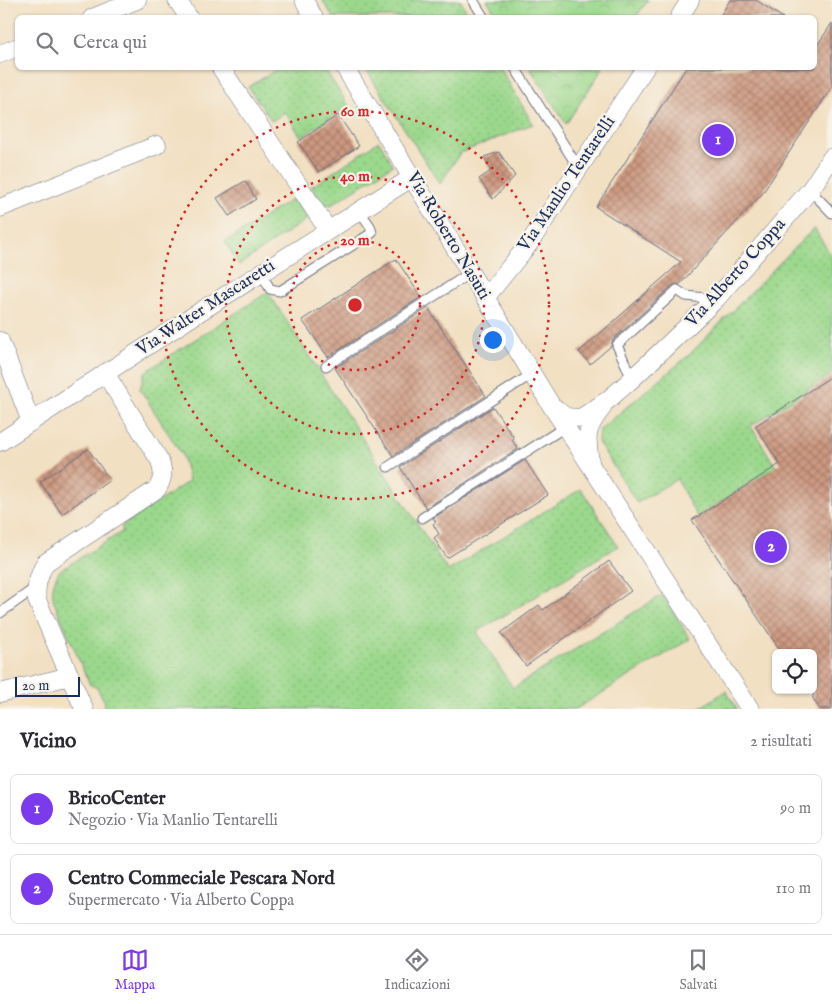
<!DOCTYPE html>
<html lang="it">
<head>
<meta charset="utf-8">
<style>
	body { margin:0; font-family:"IM FELL English",serif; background:#f2f2f3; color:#2b2b33 }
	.controls { position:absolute; right:15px; bottom:15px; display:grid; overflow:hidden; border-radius:8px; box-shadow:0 1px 4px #0004 }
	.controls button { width:45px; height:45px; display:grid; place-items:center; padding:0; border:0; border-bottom:1px solid #e1e1e2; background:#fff; color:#2b2b33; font:25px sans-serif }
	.scale { position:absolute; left:15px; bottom:12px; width:65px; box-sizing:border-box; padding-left:5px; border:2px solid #1b2f5e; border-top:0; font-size:14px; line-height:18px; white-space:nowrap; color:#1b2f5e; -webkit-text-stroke:4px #f7f3e8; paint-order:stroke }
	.you { position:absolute; left:492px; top:339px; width:18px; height:18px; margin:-12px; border:4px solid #fff; border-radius:50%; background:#1a73e8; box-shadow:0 0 0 8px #1a73e833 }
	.badge { display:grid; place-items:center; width:32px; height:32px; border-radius:50%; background:#7c3aed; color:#fff; font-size:16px; font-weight:700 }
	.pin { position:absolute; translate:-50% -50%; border:2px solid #fff; box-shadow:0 1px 5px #0006 }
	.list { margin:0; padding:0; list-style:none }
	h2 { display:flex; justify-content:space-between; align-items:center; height:65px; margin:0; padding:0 20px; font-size:21px }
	h2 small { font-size:16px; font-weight:400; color:#7c7c81 }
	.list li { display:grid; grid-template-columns:32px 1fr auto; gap:15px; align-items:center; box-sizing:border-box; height:70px; margin:0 10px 10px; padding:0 10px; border:1px solid #e1e1e2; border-radius:8px }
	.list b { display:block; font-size:19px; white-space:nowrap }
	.list p { margin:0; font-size:16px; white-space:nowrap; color:#7c7c81 }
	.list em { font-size:16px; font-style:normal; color:#7c7c81 }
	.icon { flex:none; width:28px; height:28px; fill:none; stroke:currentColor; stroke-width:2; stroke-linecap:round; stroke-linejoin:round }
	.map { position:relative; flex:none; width:832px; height:709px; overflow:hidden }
	.search { position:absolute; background:#fff; box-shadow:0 1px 4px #0004; left:15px; right:15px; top:15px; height:55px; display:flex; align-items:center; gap:12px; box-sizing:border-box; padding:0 18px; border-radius:8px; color:#7c7c81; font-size:19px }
	.sheet { height:225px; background:#fff }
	nav { display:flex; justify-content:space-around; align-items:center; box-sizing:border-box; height:70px; border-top:1px solid #e1e1e2; background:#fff; font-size:14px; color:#7c7c81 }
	nav a { display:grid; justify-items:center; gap:2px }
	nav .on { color:#7c3aed }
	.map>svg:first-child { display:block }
	.grass { fill:url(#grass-dots); stroke:#5b8475 }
	.park { fill:url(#park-crowns); stroke:#5b8475 }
	.building { fill:url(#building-cross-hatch) }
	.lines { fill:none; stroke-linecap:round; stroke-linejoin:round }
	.lane-casing { stroke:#666d81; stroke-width:11 }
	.street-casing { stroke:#666d81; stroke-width:19 }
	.lane { stroke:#fff; stroke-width:9 }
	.street { stroke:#fff; stroke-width:18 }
	.ring { fill:none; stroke:#d62828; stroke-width:2.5; stroke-dasharray:2.5 5 }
	.labels { text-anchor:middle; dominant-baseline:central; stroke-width:4.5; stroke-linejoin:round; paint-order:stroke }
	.street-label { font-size:18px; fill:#1b2f5e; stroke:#f7f3e8 }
	.centre { fill:#d62828; stroke:#f7f3e8; stroke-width:2.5 }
	.ring-label { font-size:15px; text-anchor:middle; font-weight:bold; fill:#d62828; stroke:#f7f3e8; stroke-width:4.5; stroke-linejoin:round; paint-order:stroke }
</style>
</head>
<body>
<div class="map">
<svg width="832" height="709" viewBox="0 0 832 709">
	<defs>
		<pattern id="grass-dots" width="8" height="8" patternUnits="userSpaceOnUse" patternTransform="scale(1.25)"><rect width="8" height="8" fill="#9bd88c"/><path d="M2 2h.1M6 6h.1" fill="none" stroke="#85ba7b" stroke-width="1.8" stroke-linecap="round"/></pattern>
		<pattern id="park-crowns" width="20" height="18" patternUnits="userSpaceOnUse" patternTransform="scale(1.25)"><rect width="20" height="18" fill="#9bd88c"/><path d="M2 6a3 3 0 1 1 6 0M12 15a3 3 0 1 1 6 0" fill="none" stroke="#85ba7b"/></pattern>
		<pattern id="building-cross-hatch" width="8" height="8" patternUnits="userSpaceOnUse" patternTransform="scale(1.25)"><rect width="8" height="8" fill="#ce9980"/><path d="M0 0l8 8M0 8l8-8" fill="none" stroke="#a67d6c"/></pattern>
	</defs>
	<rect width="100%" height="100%" fill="#f7f3e8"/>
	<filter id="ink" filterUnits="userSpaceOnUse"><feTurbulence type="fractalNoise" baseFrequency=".02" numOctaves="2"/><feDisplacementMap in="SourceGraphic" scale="10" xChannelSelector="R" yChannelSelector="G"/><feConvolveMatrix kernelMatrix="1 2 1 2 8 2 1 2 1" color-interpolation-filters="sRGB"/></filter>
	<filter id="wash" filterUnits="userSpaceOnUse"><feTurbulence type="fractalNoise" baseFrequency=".0096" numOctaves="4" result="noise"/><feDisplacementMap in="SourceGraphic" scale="20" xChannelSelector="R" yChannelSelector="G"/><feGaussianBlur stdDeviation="1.12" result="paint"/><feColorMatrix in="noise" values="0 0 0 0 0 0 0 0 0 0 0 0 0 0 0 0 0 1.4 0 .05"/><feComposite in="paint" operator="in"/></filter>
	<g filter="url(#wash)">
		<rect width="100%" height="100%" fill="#f2e0c3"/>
		<path class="grass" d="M322,0H460L470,17H333Z
			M279,68H324L349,106L301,137L285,112L272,121L248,87Z
			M365,68H500L533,124L460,153L440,184Z
			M379,141L393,165L331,205L323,203L311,187Z
			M294,198L307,219L239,265L225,242Z
			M814,228L832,257V374L751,426L776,467L697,517L677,479L637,503L598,442L599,430L689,355Z
			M268,292L448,571L581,489L618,546L477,632L513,688L662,595L690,639L576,709H103L105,702L96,687L90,685L54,602C51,590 53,582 59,571L123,531L121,527L189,481L182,455L140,389L145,372Z
			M726,691L737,709H698Z"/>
		<path class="park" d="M487,0H648L636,17L498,18Z
			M530,68H603L566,124Z"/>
		<g id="blocks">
			<path class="building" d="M730,0H756L783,18H719Z
				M832,23V87L762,194L680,284L673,285L613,340L611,346L590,364L579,352L681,262L596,207L686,68H814V50Z
				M338,115L359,146L319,172L298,142Z
				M499,152L515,176L493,199L479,179L491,171L484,157Z
				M245,181L256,199L229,216L217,198Z
				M396,259L421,297L328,357L302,320Z
				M428,308L486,396L393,456L335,368Z
				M832,376V709H820L813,699V653H782L692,520L780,464L755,426Z
				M493,407L514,438L512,440L518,449L426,508L400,467Z
				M88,449L110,480L62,514L40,482Z
				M525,460L548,495L447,558L434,538L439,534L433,524L436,522L433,518Z
				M609,561L631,591L526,666L501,633L539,605L543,610Z"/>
		</g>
	</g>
	<g filter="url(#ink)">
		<use href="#blocks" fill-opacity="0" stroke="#666d81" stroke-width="1"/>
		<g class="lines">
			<g class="lane-casing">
				<path id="lane" d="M473,0L484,18
					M515,68L578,167
					M810,190L832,213
					M261,272L270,289L280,291L372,233L370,226L359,210
					M326,366L470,273
					M632,379L617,345L677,290L686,296L716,299
					M388,467L532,374
					M422,518L565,427
					M0,613L35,588"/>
			</g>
			<g class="street-casing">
				<path id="street" d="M177,0L189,18
					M304,0L314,18
					M92,18L137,0
					M679,18L690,0
					M0,54L18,47
					M221,68L328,230
					M345,68L551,405L750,709
					M0,208L157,145
					M485,298L528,245L645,68
					M0,341L31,422
					M553,407L566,417L581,418L608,400L632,379L716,299L810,190L832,157
					M0,442L201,311L413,177
					M590,462C586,436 585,430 602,408
					M0,693L70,676
					M84,709L37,600C35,585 39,576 45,563L157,489C163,479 164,473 160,461L105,373"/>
			</g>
			<use href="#lane" class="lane"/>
			<use href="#street" class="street"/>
		</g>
	</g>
	<g class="ring">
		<circle cx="355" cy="305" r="65"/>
		<circle cx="355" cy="305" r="129"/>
		<circle cx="355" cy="305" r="194"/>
	</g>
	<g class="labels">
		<g class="street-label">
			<text transform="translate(567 184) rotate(-56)">Via Manlio Tentarelli</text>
			<text transform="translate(448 236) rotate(59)">Via Roberto Nasuti</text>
			<text transform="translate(736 273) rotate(-48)">Via Alberto Coppa</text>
			<text transform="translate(206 308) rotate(-33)">Via Walter Mascaretti</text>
		</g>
	</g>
	<circle cx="355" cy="305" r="8" class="centre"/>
	<g class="ring-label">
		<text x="355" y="116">60 m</text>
		<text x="355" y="181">40 m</text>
		<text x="355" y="245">20 m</text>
	</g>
</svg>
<div class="controls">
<button><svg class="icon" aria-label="locate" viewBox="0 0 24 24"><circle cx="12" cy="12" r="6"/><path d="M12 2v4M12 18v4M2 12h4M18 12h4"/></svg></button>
</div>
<div class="scale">20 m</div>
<div class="you"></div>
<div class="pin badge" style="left:718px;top:140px">1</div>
<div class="pin badge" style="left:771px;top:547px">2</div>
<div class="search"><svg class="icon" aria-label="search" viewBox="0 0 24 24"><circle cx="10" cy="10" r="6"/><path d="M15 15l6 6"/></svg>Cerca qui</div>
</div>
<section class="sheet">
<h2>Vicino<small>2 risultati</small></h2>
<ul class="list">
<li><span class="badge">1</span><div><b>BricoCenter</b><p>Negozio · Via Manlio Tentarelli</p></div><em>90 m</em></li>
<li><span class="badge">2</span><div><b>Centro Commeciale Pescara Nord</b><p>Supermercato · Via Alberto Coppa</p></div><em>110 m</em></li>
</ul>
</section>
<nav>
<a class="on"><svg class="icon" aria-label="map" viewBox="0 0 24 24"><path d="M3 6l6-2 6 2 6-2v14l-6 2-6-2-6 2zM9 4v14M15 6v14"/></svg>Mappa</a>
<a><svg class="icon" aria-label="directions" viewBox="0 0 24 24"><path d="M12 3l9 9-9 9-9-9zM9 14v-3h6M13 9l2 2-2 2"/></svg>Indicazioni</a>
<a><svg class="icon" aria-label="saved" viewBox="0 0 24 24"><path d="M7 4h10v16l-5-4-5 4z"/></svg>Salvati</a>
</nav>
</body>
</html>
